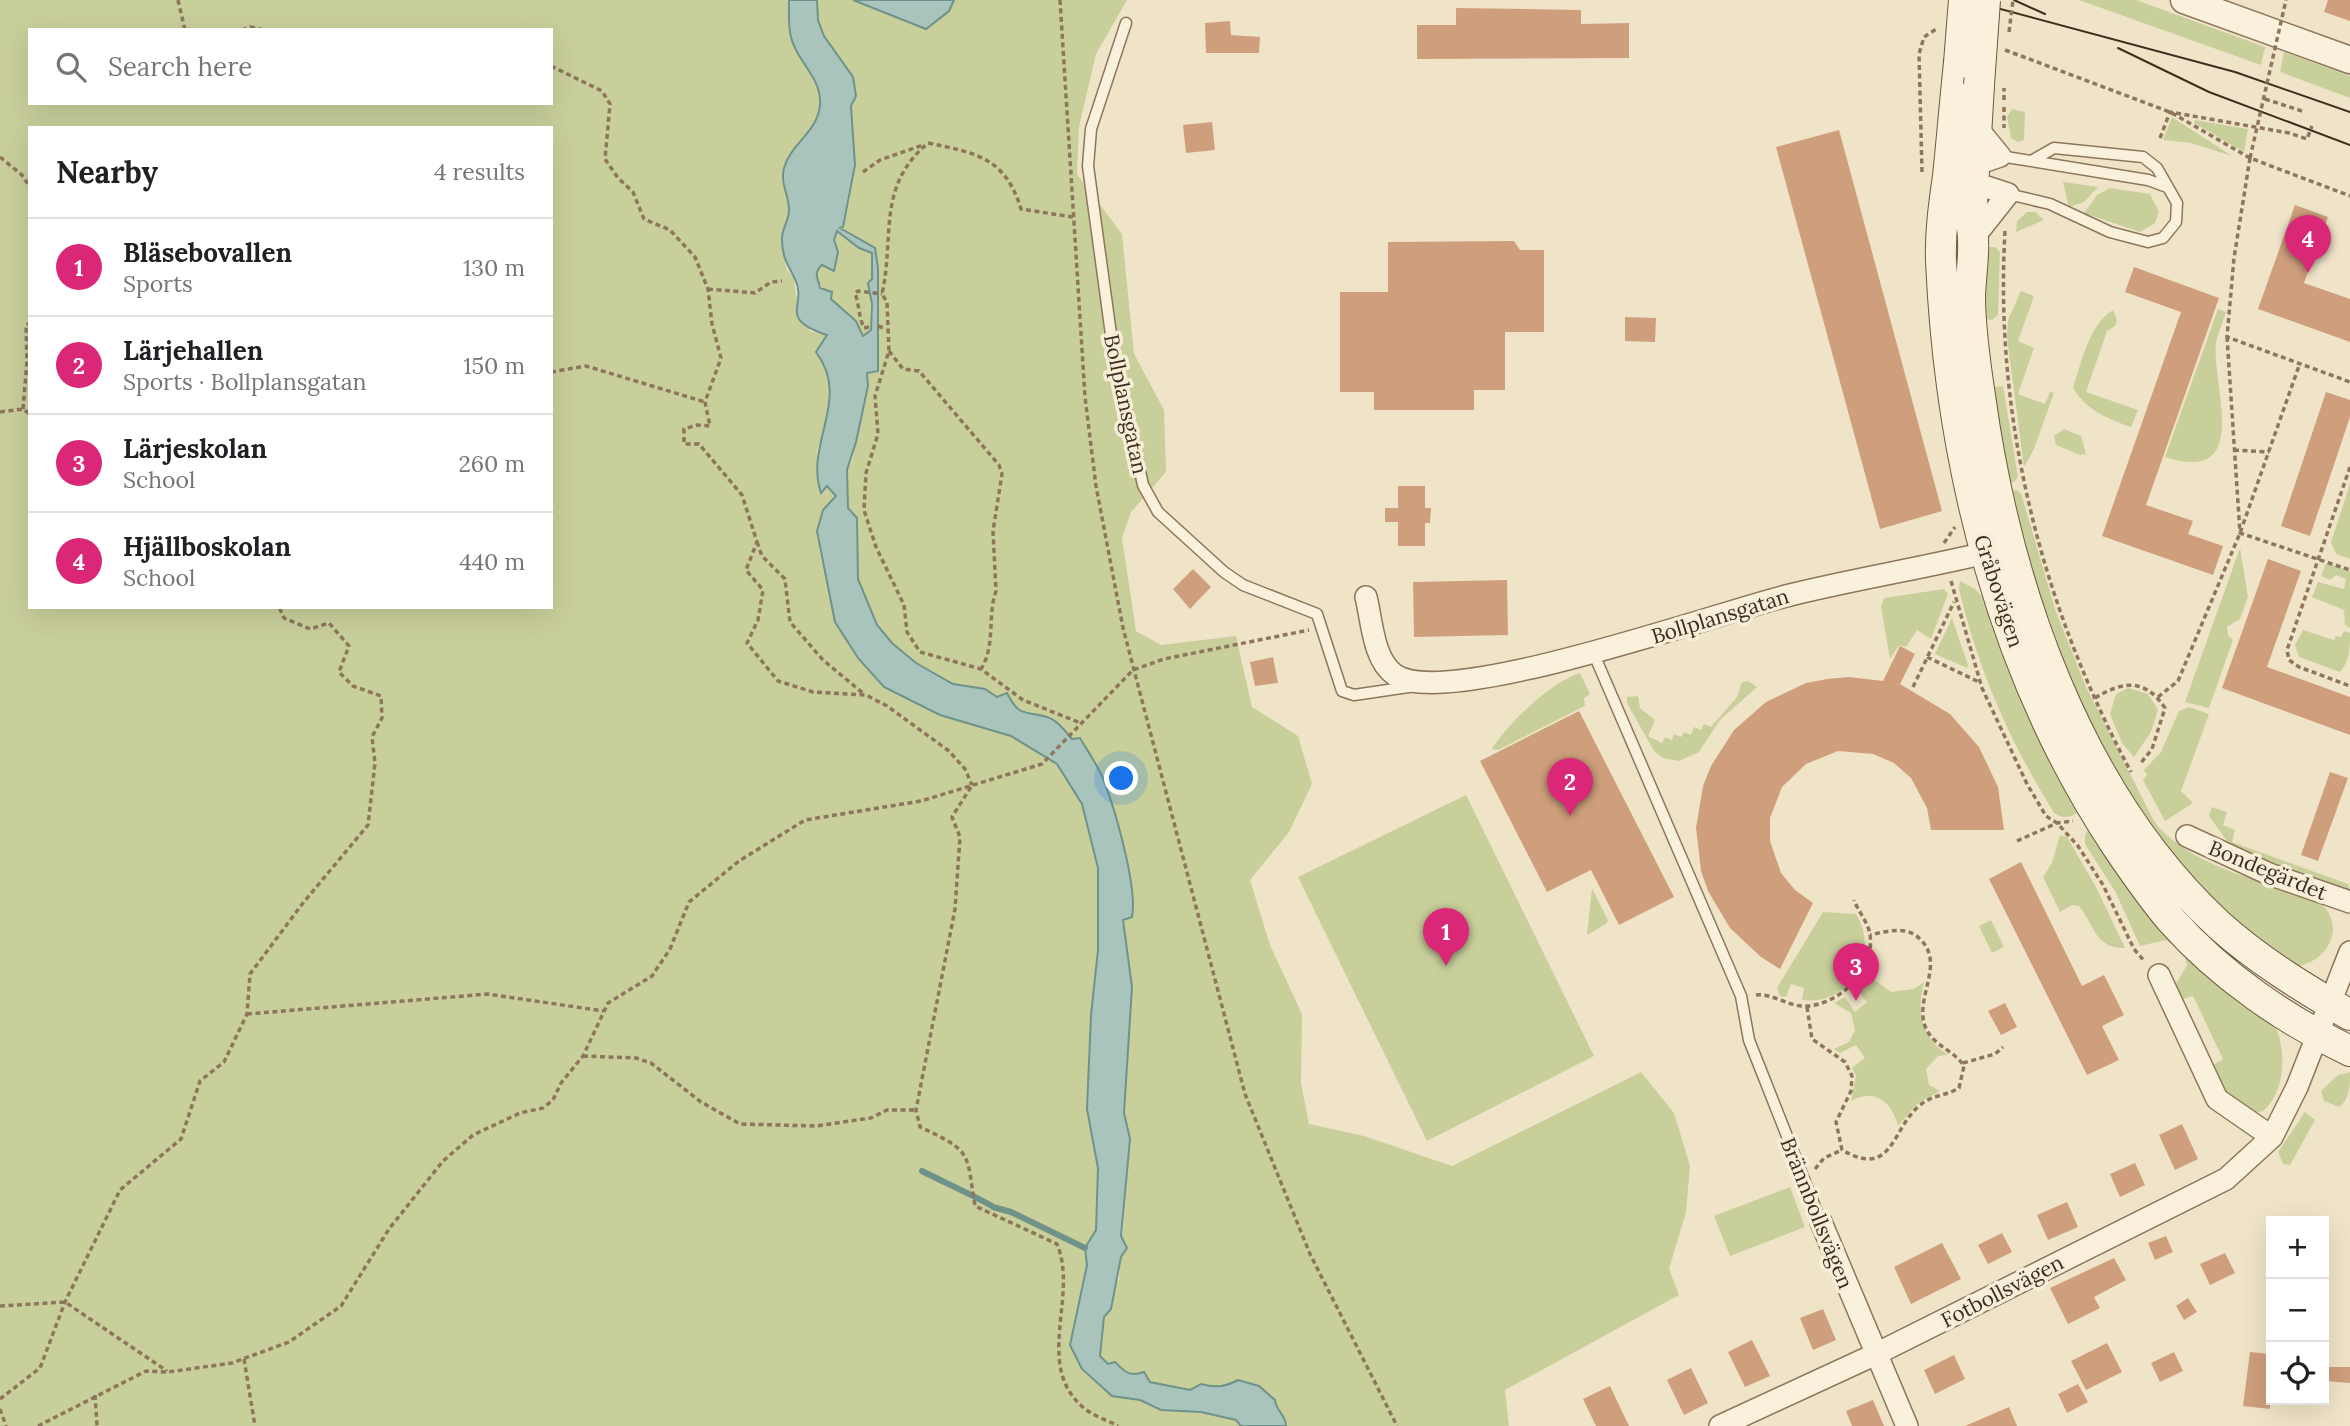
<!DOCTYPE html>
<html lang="en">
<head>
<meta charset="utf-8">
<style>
	body { margin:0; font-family:Lora,serif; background:#f6f6f6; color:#202124 }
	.controls { position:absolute; right:21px; bottom:21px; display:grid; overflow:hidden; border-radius:0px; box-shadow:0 7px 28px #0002 }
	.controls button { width:63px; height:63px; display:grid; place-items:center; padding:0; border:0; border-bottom:2px solid #e0e0e0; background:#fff; color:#202124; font:35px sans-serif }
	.you { position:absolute; left:1122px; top:779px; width:24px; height:24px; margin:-18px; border:5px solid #fff; border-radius:50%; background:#1a73e8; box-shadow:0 0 0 10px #1a73e833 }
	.badge { display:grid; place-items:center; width:46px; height:46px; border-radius:50%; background:#db2777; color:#fff; font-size:23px; font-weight:700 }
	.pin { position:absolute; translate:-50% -58px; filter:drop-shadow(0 2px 4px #0008) }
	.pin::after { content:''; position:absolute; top:37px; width:24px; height:21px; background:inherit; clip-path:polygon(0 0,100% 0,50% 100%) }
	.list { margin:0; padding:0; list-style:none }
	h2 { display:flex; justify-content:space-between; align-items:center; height:91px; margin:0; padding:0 28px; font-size:30px }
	h2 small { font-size:23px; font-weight:400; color:#757577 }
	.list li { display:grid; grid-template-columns:46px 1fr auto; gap:21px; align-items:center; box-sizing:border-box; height:98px; padding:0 28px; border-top:2px solid #e0e0e0 }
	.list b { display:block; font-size:26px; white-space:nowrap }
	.list p { margin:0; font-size:23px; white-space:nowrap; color:#757577 }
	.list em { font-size:23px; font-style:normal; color:#757577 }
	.icon { flex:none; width:38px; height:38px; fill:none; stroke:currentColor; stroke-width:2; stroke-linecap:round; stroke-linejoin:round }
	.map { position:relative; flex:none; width:2350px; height:1426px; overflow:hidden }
	.search { position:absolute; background:#fff; box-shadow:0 7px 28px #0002; left:28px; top:28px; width:525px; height:77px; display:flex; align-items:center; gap:18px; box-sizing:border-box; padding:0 24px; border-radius:0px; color:#757577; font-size:26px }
	.panel { position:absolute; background:#fff; box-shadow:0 7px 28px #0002; left:28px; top:126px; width:525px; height:483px; border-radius:0px }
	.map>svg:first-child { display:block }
	.green { fill:#c9cf9b; fill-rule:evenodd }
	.water { fill:#a9c4bc; stroke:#6f938a; stroke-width:2; fill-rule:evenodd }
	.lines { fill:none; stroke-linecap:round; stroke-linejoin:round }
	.stream { stroke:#6f938a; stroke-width:6 }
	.building { fill:#cf9f7d }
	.service-casing { stroke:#8d765c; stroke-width:13 }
	.minor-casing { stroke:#8d765c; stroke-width:24 }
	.tertiary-casing { stroke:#8d765c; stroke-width:29 }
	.secondary-casing { stroke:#6f573f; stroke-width:32 }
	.path { stroke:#8d765c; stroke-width:3.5; stroke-dasharray:5 3.5; stroke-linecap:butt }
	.service { stroke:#faf1dc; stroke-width:10 }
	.minor { stroke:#faf1dc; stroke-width:21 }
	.tertiary { stroke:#faf1dc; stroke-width:26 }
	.secondary { stroke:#faf1dc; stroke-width:30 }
	.tram { stroke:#3d2e20; stroke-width:2 }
	.secondary-bridge-casing { stroke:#6f573f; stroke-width:32; stroke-linecap:butt }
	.path-bridge { stroke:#8d765c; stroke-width:3.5; stroke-dasharray:5 3.5; stroke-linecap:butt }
	.secondary-bridge { stroke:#faf1dc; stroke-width:30 }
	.labels { text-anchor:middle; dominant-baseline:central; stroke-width:7; stroke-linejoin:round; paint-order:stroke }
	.street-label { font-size:21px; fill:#3d2e20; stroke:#f7eed8 }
</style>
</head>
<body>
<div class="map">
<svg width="2350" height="1426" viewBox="0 0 2350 1426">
	<rect width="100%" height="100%" fill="#f0e4c8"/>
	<path class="green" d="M0,0H789L791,38L812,72L820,100L817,122L784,165L782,182L789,205L788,221L781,236L787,270L794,278L796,295L810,331L827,335L831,410L817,452L821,492L827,485L836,497L819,548L827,579L940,715L1011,736L1057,765L1082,804L1098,868V950L1091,1015L1087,1109L1098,1168L1096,1231L1085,1248L1087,1265L1070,1345L1112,1396L1140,1400L1161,1410L1201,1412L1236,1420L1241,1426H0ZM30,30H551V103H30ZM30,128H551V607H30Z
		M817,0H853L926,29L948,11L954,0H1127L1096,54L1079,127L1077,174L1122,234L1134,354L1164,410L1166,472L1131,512L1122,538L1136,631L1161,645L1236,636L1252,707L1298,736L1312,784L1289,832L1250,880L1270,945L1302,1014L1301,1083L1309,1124L1364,1136L1452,1166L1641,1072L1674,1113L1690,1166L1686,1212L1669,1269L1679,1295L1505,1390L1509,1426H1286C1286,1415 1276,1411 1275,1400L1238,1380C1225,1387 1215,1388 1201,1385L1191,1390L1150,1382L1126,1373L1115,1362L1108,1364L1100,1356L1104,1317L1111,1309L1114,1290L1119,1279L1130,1139L1124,1113L1132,987L1123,919L1132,917C1139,888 1114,805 1102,776C1096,763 1087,751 1081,738L1072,739L1048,717L1025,715L985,689L953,684L916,663L892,643L877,625L858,579L857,518L848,508L847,470L852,461L868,386L867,373L879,352L874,248L839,227H843L850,198L853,77L824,36L818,20Z
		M2079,0H2136L2265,47L2261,65Z
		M2284,52L2350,76V98L2280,72Z
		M2012,109L2025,112L2024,140L2018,142L2011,138L2007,117Z
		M2172,117L2232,156L2191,143L2163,140Z
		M2195,120L2248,129L2244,152L2194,123Z
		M2063,182L2098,187L2084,202L2069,207Z
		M2110,188L2150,194L2159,212L2155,223L2140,232L2084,213L2097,195Z
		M2027,212H2035L2044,220L2016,232L2017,221Z
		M837,230L859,248L872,253C873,280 869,304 871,331L862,337L816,279V272L822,265L833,271L838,252L834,240Z
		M1985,247H1995L2000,252L1998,315L1992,320L1986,319Z
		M2021,291L2034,296L2018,341L2034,348L2018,394L2045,404L2050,392L2054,393L2034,449L2024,467L2007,338L2008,320Z
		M2218,309L2226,312C2223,322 2218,333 2216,343C2211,384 2254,486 2165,457Z
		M2113,310L2117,320L2115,326L2107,331L2086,392L2138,410L2131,427C2108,419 2086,410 2073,388C2081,364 2089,324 2113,310Z
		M2003,386L2018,477L2014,482L2007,484L1993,387Z
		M2064,429L2081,436L2086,454L2080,455L2056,445L2054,436Z
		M2350,484V559L2336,554L2331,542Z
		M2017,490L2021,493L2055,609L2086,687L2154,821C2187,866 2264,881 2316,900C2347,920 2332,961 2297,966L2253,941L2155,841L2092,738L2004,493Z
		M2240,548L2248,597L2240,619L2227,627L2228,635L2233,640L2209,708L2185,702Z
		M2326,563L2350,571V628L2345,625L2344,610L2312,597L2318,582L2344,589L2346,579L2336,575L2330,580L2321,576Z
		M1960,581L1975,589L1986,600L2080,811C2071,818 2064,819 2054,813C2009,740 1979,672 1959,589Z
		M1944,589L1948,594L1931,639L1917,630L1906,647L1899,645L1890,659L1881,607L1884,598Z
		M1952,618L1968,665L1967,668L1935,654Z
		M2303,630L2334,640L2336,636L2341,637L2344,631L2350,633C2350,647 2350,661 2340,672L2299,657L2295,645Z
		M1580,673L1590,694L1584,698L1585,706L1498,750L1492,749C1509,722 1550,683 1580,673Z
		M1748,681L1757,687L1720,720L1699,752L1679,761L1663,758L1654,751L1627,703V697L1638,696L1640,708L1655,720L1648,736L1662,743L1665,737L1672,740L1674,734L1681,737L1684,732L1691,735L1694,727L1701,730L1704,724L1711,727L1737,697L1742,682Z
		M2128,688L2148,694L2158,710L2151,732L2134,757L2122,743L2110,714L2116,694Z
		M2189,707L2209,714L2181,791L2193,803L2165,821L2143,780L2147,775L2144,770L2161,752L2179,711Z
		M1466,795L1594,1056L1427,1141L1298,877Z
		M2212,807L2227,812L2223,825L2235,830L2232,842L2348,884L2350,891L2232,848L2209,816Z
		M2090,826L2274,1024C2287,1048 2286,1092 2263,1111L2252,1114L2228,1096L2210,1067L2223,1059L2193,996L2177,1001L2176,984L2187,965L2184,952L2166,940L2140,946L2115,891L2085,844V835Z
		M2060,835L2067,837L2096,887L2125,948C2095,949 2094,924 2079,906L2072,905L2060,912L2043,877L2052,863Z
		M1592,888L1608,920L1606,924L1587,935Z
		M1823,912L1856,914C1881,954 1850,1006 1802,1000L1804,988L1791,984L1786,997L1780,996L1777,988Z
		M1991,920L2004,947L1992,953L1979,926Z
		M1868,959L1873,979L1891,992L1914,989L1924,982C1916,1012 1922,1038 1948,1055L1938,1056L1926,1069L1929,1085L1940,1091L1918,1103L1898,1126C1892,1102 1875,1088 1851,1101L1856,1076L1852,1068L1865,1058L1856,1045L1840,1053L1834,1049L1849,1042L1855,1030L1851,1013L1834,1003L1845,997L1855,1012L1867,1002L1855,987Z
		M2350,1072C2350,1085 2350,1100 2339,1107L2324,1101L2321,1091L2338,1075Z
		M2305,1112L2315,1120L2290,1165L2283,1164L2278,1152Z
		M1790,1187L1805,1227L1730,1256L1714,1216Z"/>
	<path class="water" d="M789,0H817L818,20L824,36L853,77L856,96L851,106L855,165L843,227L840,228L875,248L878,268V371L867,373L868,386L856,442L847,470L848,508L857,518L858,579L877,625L892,643L916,663L953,684L985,689L997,697L1007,693C1020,718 1023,710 1047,717C1057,720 1065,731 1072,739L1080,738C1087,750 1096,763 1102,776C1114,805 1138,888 1132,917L1123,920L1132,987L1124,1113L1130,1139L1121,1236L1127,1248L1121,1257L1111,1309L1104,1317L1100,1356L1108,1364L1115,1362C1125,1372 1129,1377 1144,1372L1150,1382L1190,1390L1201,1384C1215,1388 1225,1387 1238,1380L1259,1386L1275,1400C1276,1411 1286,1415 1286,1426H1241L1236,1420L1201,1412L1161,1410L1140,1400L1112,1396L1082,1369L1070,1345L1087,1265L1085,1248L1096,1230L1098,1168L1087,1109L1091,1015L1098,950V868L1082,804L1057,764L1011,736L940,715L884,687L858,658L835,622L817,531L823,510L836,496L827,486L821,493C804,443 852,400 816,352L827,335C776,318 808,306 795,279C788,265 782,257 782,240C781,230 789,221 789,210C789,195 780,184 784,168C791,142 822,130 820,99C818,74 796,60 791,37C788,26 789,12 789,0ZM837,231L859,248L872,253V279L868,283L872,304L871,330L863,336L856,321L831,299L832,292L820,288C819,279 812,274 822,265L834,271L838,252L834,240Z
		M853,0H954L949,11L926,29Z"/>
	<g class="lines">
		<path class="stream" d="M922,1171C933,1177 990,1203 993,1207L1011,1212L1085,1248"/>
	</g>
	<path class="building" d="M2328,0H2350V21L2324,12Z
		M1456,8L1581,10V24L1629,23V58L1417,59V25H1456Z
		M1230,21L1231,35L1260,37L1259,53H1206L1205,23Z
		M1212,122L1215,150L1186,153L1183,125Z
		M1839,130L1942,511L1880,529L1776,147Z
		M2295,205L2328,217L2304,283L2350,299V342L2258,309Z
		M1514,241L1520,250H1544V332H1505V390H1474V410H1374V392H1340V292H1388V242Z
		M2134,267L2219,298L2146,505L2193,521L2188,534L2223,546L2213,575L2102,536L2181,312L2125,292Z
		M1625,317L1656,318L1655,342L1625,341Z
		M2326,392L2350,400V417L2310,536L2281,526Z
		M1398,486H1425V508H1431L1430,523H1425V546H1398V522H1385V508H1398Z
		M2268,559L2301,571L2267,667L2350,697V735L2222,688Z
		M1193,569L1211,587L1190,609L1173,589Z
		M1507,580L1508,635L1414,637L1413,582Z
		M1900,646L1915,654L1900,684L1950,714L1979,747L1998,787L2004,830H1931L1927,808L1911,778L1894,763L1873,754L1838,751L1806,764L1782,787L1770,818V841L1781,873L1795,890L1813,903L1780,969L1761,957L1730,928L1708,891L1701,871L1696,828L1703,786L1711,766L1734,730L1766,702L1806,683L1827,679L1849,677L1883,681Z
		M1273,657L1278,683L1255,686L1250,662Z
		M1579,711L1674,897L1619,925L1591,870L1547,892L1480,761Z
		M2330,772L2348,778L2318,861L2301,855Z
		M2021,862L2082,986L2104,975L2124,1015L2102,1026L2119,1060L2087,1075L1989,879Z
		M2005,1003L2017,1027L2001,1035L1988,1011Z
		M2182,1124L2198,1159L2175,1170L2159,1135Z
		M2135,1163L2145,1185L2120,1197L2110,1174Z
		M2067,1202L2078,1227L2048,1240L2037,1215Z
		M2002,1233L2012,1252L1988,1264L1978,1245Z
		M2166,1236L2173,1252L2155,1260L2148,1243Z
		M1942,1243L1961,1279L1911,1304L1894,1267Z
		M2225,1253L2235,1273L2210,1285L2200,1264Z
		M2114,1258L2126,1280L2094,1297L2100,1308L2068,1324L2050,1288Z
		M2188,1298L2197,1312L2184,1320L2176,1306Z
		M1823,1309L1836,1340L1813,1350L1800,1318Z
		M1752,1340L1770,1376L1745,1387L1728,1352Z
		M2107,1343L2122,1372L2086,1390L2071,1361Z
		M2174,1352L2183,1371L2160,1382L2151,1363Z
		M2250,1352L2271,1354L2270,1409L2243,1406Z
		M1954,1355L1965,1379L1935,1394L1924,1370Z
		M2324,1367H2350V1383L2324,1381Z
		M1691,1368L1708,1403L1684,1415L1667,1380Z
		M2078,1384L2088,1402L2067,1413L2058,1394Z
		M1610,1386L1629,1426H1596L1583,1399Z
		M1873,1400L1884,1426H1852L1846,1411Z
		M2009,1407L2017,1426H1965Z"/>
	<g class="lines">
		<g class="service-casing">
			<path id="service" d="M1126,23L1091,129L1088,166L1113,349L1143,485L1158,512L1224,572L1243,585L1317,614L1342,691L1354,695L1415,686
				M2000,156L2148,180L2167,187
				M2008,194L2050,204L2110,232L2148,242L2163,238L2176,222L2177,203L2157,168L2143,157L2054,148L2033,160
				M1593,652L1741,996L1749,1040L1821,1222"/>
		</g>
		<g class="minor-casing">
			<path id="minor" d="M1963,169L2000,156L1977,128
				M1962,179L2008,194L1974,237
				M1366,597C1372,621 1373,660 1395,675C1447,710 1722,611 1790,595C1859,578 1929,567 1998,550
				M2187,836L2269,874L2350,902
				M2159,975L2217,1099L2272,1137
				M1821,1222L1907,1426
				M1720,1426L1876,1354L2226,1179L2272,1137L2297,1087L2350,952"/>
		</g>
		<g class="tertiary-casing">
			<path id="tertiary" d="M2184,0L2350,60"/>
		</g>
		<g class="secondary-casing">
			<path id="secondary" d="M1959,63C1955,100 1952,138 1948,176C1944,204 1940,232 1941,261C1950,466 2003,676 2118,848C2135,873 2152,898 2172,921C2220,975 2285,1020 2350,1051
				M1979,85L1971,222C1976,246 1971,271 1970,296C1970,329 1975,363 1980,396C2006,584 2076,793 2219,925C2259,961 2304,988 2350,1015"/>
		</g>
		<path class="path" d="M178,0L185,30
			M1060,0L1085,397L1096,486L1123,628L1245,1094L1310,1254L1397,1426
			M242,30L250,27L265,30
			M2005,50L2170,112L2250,158L2350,196
			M551,66L602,91L610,104L605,159L618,178L633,192L644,219L670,230L695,257L708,289L712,324L721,358L705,402L710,426L697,425L684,429V444H699L742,495L757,542L746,570L763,590L758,620L747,643L778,681L813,692L866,695L887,706L949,751L965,769L972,785
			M2265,99L2305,112
			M2004,107V128
			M2160,138L2170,112L2289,133L2307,139L2312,126
			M0,157L22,175L30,187
			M2250,158L2234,258L2227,337L2350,382
			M863,172L880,160L923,145
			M1922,172L1919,54L1924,37L1938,28
			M1073,217L1021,209C1005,157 976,153 928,143C876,187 895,236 882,294L887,302L889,351L875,396L878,434L866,473L864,510L876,547L904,605L907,632L920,652L981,669L1023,700L1083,724
			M2005,231C1994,420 2042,606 2131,772
			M708,289L755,293L771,282L782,281
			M878,326L886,329
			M869,327L864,328C859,318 859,304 855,293L858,291L882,294
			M2227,337L2240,533L2350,570
			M889,351L903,369L919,371L999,465L1002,474L993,531L996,591C987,616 996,645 981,669
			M551,372L586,366L705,402
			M23,409L27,361L26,325L30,323
			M0,412L23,409L30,414
			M2234,450L2269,452
			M2350,467L2287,650L2289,660L2299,667L2350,686
			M757,542L762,556L785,579L790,622L823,660L864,694
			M1944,543L1955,527
			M1951,581L1982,688L2027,784L2046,816L2057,823L2078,846L2103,885L2134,949L2145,962
			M1927,657L1979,682
			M1913,687L1954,602
			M2158,697L2178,681L2240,533L2300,363
			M2095,698C2123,681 2145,678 2165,708L2152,749L2140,764
			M971,787L952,817L960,837L955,909L916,1110L920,1127C974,1152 966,1153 975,1206L1057,1244C1079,1296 1033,1366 1084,1408C1093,1416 1107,1420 1118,1426
			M2017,841L2057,823L2073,821
			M1756,995C1774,993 1789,1008 1808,1006C1841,1003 1875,970 1870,935C1869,924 1858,911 1854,900
			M1807,1007L1812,1039L1845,1062L1852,1076L1851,1091L1836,1122L1842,1150C1893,1179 1891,1130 1919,1106C1931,1095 1946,1096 1959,1088L1964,1066C1953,1049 1930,1045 1924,1023C1917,994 1944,964 1921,940C1907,925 1888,931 1870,935
			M247,1014L488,994L603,1011
			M583,1056L636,1058L651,1063L701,1102L740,1124L816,1126L871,1118L887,1110H916
			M1963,1063L1995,1054L2003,1047
			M1815,1169L1824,1158L1842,1150
			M0,1306L65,1302L167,1371
			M244,1359L255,1426
			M95,1395L97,1426
			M0,1399L40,1368L65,1302L120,1190L181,1139L200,1081L224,1062L247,1014L250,974L303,903L368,825L375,763L372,737L382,718L381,696L353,686L339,672L349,646L329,623L310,629L284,618L279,607
			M0,1409L6,1426
			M38,1426L146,1371L168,1372L232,1363L289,1342L341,1306L389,1229L443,1161L473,1135L520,1113L543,1108L553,1100L561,1083L583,1056L608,1003L652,976L670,949L689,902L739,861L805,820L921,801L1042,764L1133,670L1164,659L1309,630"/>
		<use href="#service" class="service"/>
		<use href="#minor" class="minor"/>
		<use href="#tertiary" class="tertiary"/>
		<use href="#secondary" class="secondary"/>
		<path class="tram" d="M1967,0L2235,72L2350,112
			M2014,0L2045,14
			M2118,48L2209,92L2350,145"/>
		<g class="secondary-bridge-casing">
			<path id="secondary-bridge" d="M1959,63L1964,0
				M1979,85L1985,0"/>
		</g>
		<path class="path-bridge" d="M2009,32L2013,0
			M2004,100V88
			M2250,158L2286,0"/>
		<use href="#secondary-bridge" class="secondary-bridge"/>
	</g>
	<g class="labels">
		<g class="street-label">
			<text transform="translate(1126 404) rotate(78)">Bollplansgatan</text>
			<text transform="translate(1999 591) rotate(72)">Gråbovägen</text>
			<text transform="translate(1720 616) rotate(-17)">Bollplansgatan</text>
			<text transform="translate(2268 870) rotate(22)">Bondegärdet</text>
			<text transform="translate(1817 1213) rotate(68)">Brännbollsvägen</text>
			<text transform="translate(2002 1291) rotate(-27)">Fotbollsvägen</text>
		</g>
	</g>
</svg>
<div class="controls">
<button>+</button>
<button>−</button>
<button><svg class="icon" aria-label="locate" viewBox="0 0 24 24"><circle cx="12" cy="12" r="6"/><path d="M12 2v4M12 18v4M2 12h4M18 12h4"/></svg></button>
</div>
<div class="you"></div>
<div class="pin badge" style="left:1446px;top:966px">1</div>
<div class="pin badge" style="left:1570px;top:816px">2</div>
<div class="pin badge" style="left:1856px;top:1001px">3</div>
<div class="pin badge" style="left:2308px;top:273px">4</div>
<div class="search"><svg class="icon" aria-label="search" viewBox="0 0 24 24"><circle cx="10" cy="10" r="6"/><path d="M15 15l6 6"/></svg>Search here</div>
<section class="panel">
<h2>Nearby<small>4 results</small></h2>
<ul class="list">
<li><span class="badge">1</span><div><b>Bläsebovallen</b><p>Sports</p></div><em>130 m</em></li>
<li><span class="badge">2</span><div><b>Lärjehallen</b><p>Sports · Bollplansgatan</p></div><em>150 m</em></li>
<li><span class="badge">3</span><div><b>Lärjeskolan</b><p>School</p></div><em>260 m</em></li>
<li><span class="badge">4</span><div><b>Hjällboskolan</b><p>School</p></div><em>440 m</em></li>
</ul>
</section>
</div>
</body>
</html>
